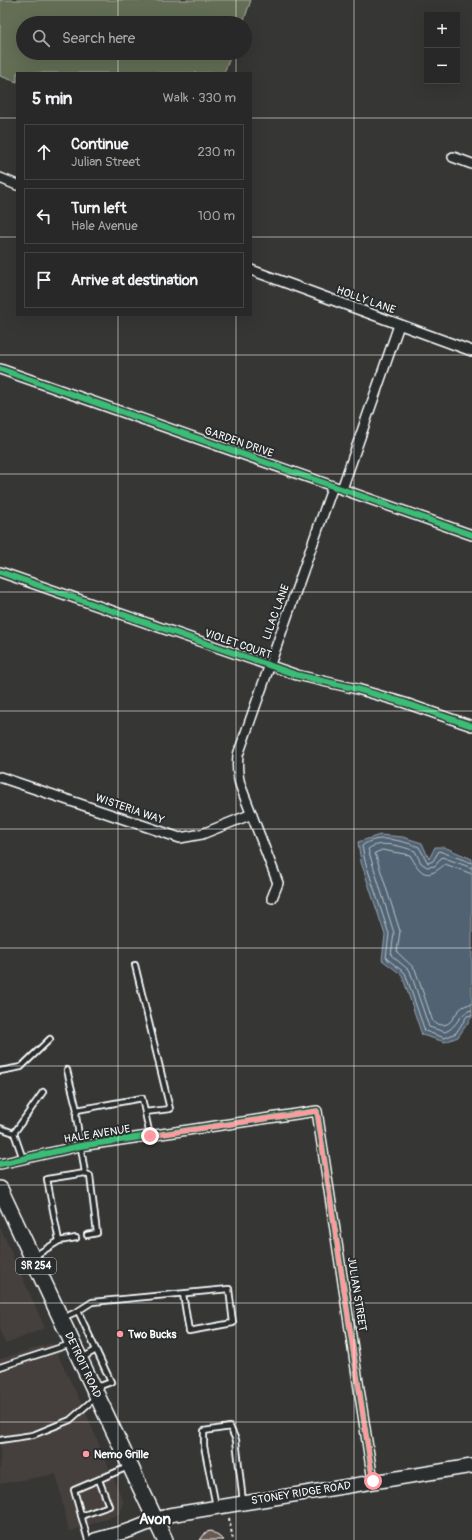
<!DOCTYPE html>
<html lang="en">
<head>
<meta charset="utf-8">
<style>
	body { margin:0; font-family:Pangolin,sans-serif; background:#303030; color:#f1f3f6 }
	.controls { position:absolute; right:12px; top:12px; display:grid; overflow:hidden; border-radius:0px; box-shadow:0 4px 16px #0002 }
	.controls button { width:36px; height:36px; display:grid; place-items:center; padding:0; border:0; border-bottom:1px solid #444445; background:#282828; color:#f1f3f6; font:20px sans-serif }
	.stop { position:absolute; width:12px; height:12px; margin:-9px; border:3px solid #ff9aa2; border-radius:50%; background:#fff }
	.stop.end { background:#ff9aa2; border-color:#fff; box-shadow:0 1px 4px #0008 }
	.list { margin:0; padding:0; list-style:none }
	h2 { display:flex; justify-content:space-between; align-items:center; height:52px; margin:0; padding:0 16px; font-size:17px }
	h2 small { font-size:13px; font-weight:400; color:#a5a6a8 }
	.list li { display:grid; grid-template-columns:26px 1fr auto; gap:12px; align-items:center; box-sizing:border-box; height:56px; margin:0 8px 8px; padding:0 8px; border:1px solid #444445; border-radius:0px }
	.list b { display:block; font-size:15px; white-space:nowrap }
	.list p { margin:0; font-size:13px; white-space:nowrap; color:#a5a6a8 }
	.list em { font-size:13px; font-style:normal; color:#a5a6a8 }
	.icon { flex:none; width:22px; height:22px; fill:none; stroke:currentColor; stroke-width:2; stroke-linecap:round; stroke-linejoin:round }
	.map { position:relative; flex:none; width:472px; height:1540px; overflow:hidden }
	.search { position:absolute; background:#282828; box-shadow:0 4px 16px #0002; left:16px; top:16px; width:236px; height:44px; display:flex; align-items:center; gap:10px; box-sizing:border-box; padding:0 14px; border-radius:22px; color:#a5a6a8; font-size:15px }
	.panel { position:absolute; background:#282828; box-shadow:0 4px 16px #0002; left:16px; top:72px; width:236px; height:244px; border-radius:0px }
	.map>svg:first-child { display:block }
	.built { fill:#45403d }
	.green { fill:#646e54; stroke:#b2b6aa }
	.water { fill:#516373; stroke:#97a1ab }
	.lines { fill:none; stroke-linecap:round; stroke-linejoin:round }
	.shore { stroke:#b9c1c7; stroke-width:1 }
	.building { fill:#685850; stroke:#fff }
	.lane-casing { stroke:#fff; stroke-width:8 }
	.street-casing { stroke:#fff; stroke-width:12 }
	.secondary-casing { stroke:#fff; stroke-width:16 }
	.primary-casing { stroke:#fff; stroke-width:18 }
	.path { stroke:#fff; stroke-width:2; stroke-dasharray:3 3; stroke-linecap:butt }
	.lane { stroke:#2a2d2e; stroke-width:4.5 }
	.street { stroke:#2a2d2e; stroke-width:9 }
	.secondary { stroke:#2a2d2e; stroke-width:13 }
	.primary { stroke:#2a2d2e; stroke-width:15 }
	.cycleway-casing { stroke:#2a2d2e; stroke-width:8 }
	.cycleway { stroke:#3abd76; stroke-width:6 }
	.route { stroke:#ff9aa2; stroke-width:5 }
	.grid { fill:none; stroke:#fff; stroke-width:1; stroke-opacity:0.55 }
	.poi-dot { fill:#ff9aa2; stroke:#2a2d2e; stroke-width:1.5 }
	.labels { text-anchor:middle; dominant-baseline:central; stroke-width:4; stroke-linejoin:round; paint-order:stroke }
	.shield { fill:#2a2d2e; stroke:#bfc0c0; stroke-width:1 }
	.shield-label { font-size:10px; font-weight:bold; fill:#fff }
	.street-label { font-size:11px; fill:#fff; stroke:#2a2d2e }
	.poi-label { font-size:11px; font-weight:bold; fill:#fff; stroke:#2a2d2e; text-anchor:start }
	.district-label { font-size:15px; font-weight:bold; fill:#fff; stroke:#2a2d2e }
</style>
</head>
<body>
<div class="map">
<svg width="472" height="1540" viewBox="0 0 472 1540">
	<rect width="100%" height="100%" fill="#363635"/>
	<filter id="ink" filterUnits="userSpaceOnUse"><feTurbulence type="fractalNoise" baseFrequency=".025" numOctaves="2"/><feDisplacementMap in="SourceGraphic" scale="8" xChannelSelector="R" yChannelSelector="G"/><feConvolveMatrix kernelMatrix="1 2 1 2 8 2 1 2 1" color-interpolation-filters="sRGB"/></filter>
	<g filter="url(#ink)">
		<path class="built" d="M0,1227L45,1328L6,1344L0,1333Z
			M52,1343L85,1411L124,1503L120,1514L69,1532L56,1474L0,1484V1359Z"/>
		<path class="green" d="M0,0H251L243,23H23V53H232L224,73H17V82L0,76Z"/>
		<path class="water" d="M380,835L403,837L422,843L429,859L435,847H444L472,859V1017L458,1037L445,1042L422,1035L402,975L382,960L385,935L361,862L358,842Z"/>
		<g class="lines">
			<path class="shore" d="M472,863L439,851L433,861L428,863L419,847C403,841 377,833 362,846L365,861L389,934L386,958L405,973L425,1031L445,1038L456,1033L467,1016L472,1015
				M472,868L442,857L435,866L427,867L421,863L415,851C401,846 380,840 368,849L394,933L391,955L410,971L429,1027L445,1032C457,1028 460,1011 472,1010
				M472,874L445,864C426,881 421,874 410,855L382,850L375,853L400,931L397,952L415,969L433,1022C457,1034 450,1005 472,1004"/>
		</g>
		<path class="building" d="M211,1531L224,1540H200L206,1532Z"/>
		<g class="lines">
			<g class="lane-casing">
				<path id="lane" d="M135,965L170,1109L145,1112
					M0,1071L21,1067L50,1039
					M77,1110L142,1098L150,1136
					M0,1128L14,1133L23,1159
					M14,1133L43,1092
					M85,1173L90,1176L97,1233L87,1235
					M59,1241L76,1238
					M33,1257L59,1241L47,1179L85,1173L76,1116L77,1110L67,1070
					M63,1318L78,1311
					M82,1358L96,1350
					M0,1367L71,1344
					M95,1388L111,1382L78,1311L92,1302L229,1289L233,1323L189,1331L183,1294
					M0,1440L33,1435L70,1420L95,1398
					M216,1506L204,1446V1431L230,1427L236,1440L243,1502
					M81,1516L109,1506L99,1480
					M88,1540L74,1490L128,1467"/>
			</g>
			<g class="street-casing">
				<path id="street" d="M453,157L472,164
					M0,178L17,185
					M251,270L472,351
					M0,369L472,535
					M342,489L399,325
					M0,572L297,675L357,689L405,703L472,726
					M0,777L180,838L202,834L252,814
					M272,898L278,883L241,787C237,776 237,766 238,755L333,486
					M0,1164L80,1146L317,1111L373,1481"/>
			</g>
			<g class="secondary-casing">
				<path id="secondary" d="M95,1540L131,1530L169,1515L472,1466"/>
			</g>
			<g class="primary-casing">
				<path id="primary" d="M0,1189L165,1540"/>
			</g>
			<path class="path" d="M229,1518L233,1540"/>
			<use href="#lane" class="lane"/>
			<use href="#street" class="street"/>
			<use href="#secondary" class="secondary"/>
			<use href="#primary" class="primary"/>
			<g class="cycleway-casing">
				<path id="cycleway" d="M0,369L472,535
					M0,572L297,675L357,689L405,703L472,726
					M0,1164L80,1146L317,1111L373,1481"/>
			</g>
			<use href="#cycleway" class="cycleway"/>
		</g>
	</g>
	<g class="lines" filter="url(#ink)">
		<path class="route" d="M150,1136L317,1111L373,1481"/>
	</g>
	<path class="grid" d="M118,0V23M236,0V23M354,0V1540M118,53V73M236,53V73M0,118H17M251,118H472M0,237H17M251,237H472M118,315V1540M236,315V1540M0,355H472M0,474H472M0,592H472M0,711H472M0,829H472M0,948H472M0,1066H472M0,1185H472M0,1303H472M0,1422H472"/>
	<g class="poi-dot">
		<circle cx="120" cy="1334" r="4"/>
		<circle cx="86" cy="1454" r="4"/>
	</g>
	<g class="labels">
		<rect class="shield" x="16" y="1258" width="40" height="16" rx="3"/>
		<g class="shield-label">
			<text x="36" y="1266">SR 254</text>
		</g>
		<g class="street-label">
			<text transform="translate(366 300) rotate(20)">HOLLY LANE</text>
			<text transform="translate(239 442) rotate(19)">GARDEN DRIVE</text>
			<text transform="translate(276 612) rotate(-70)">LILAC LANE</text>
			<text transform="translate(238 644) rotate(19)">VIOLET COURT</text>
			<text transform="translate(130 809) rotate(19)">WISTERIA WAY</text>
			<text transform="translate(97 1134) rotate(-9)">HALE AVENUE</text>
			<text transform="translate(357 1294) rotate(81)">JULIAN STREET</text>
			<text transform="translate(83 1365) rotate(65)">DETROIT ROAD</text>
			<text transform="translate(301 1493) rotate(-9)">STONEY RIDGE ROAD</text>
		</g>
		<g class="poi-label">
			<text x="128" y="1334">Two Bucks</text>
			<text x="94" y="1454">Nemo Grille</text>
		</g>
		<g class="district-label">
			<text x="155" y="1519">Avon</text>
		</g>
	</g>
</svg>
<div class="controls">
<button>+</button>
<button>−</button>
</div>
<div class="stop" style="left:373px;top:1481px"></div>
<div class="stop end" style="left:150px;top:1136px"></div>
<div class="search"><svg class="icon" aria-label="search" viewBox="0 0 24 24"><circle cx="10" cy="10" r="6"/><path d="M15 15l6 6"/></svg>Search here</div>
<section class="panel">
<h2>5 min<small>Walk · 330 m</small></h2>
<ul class="list">
<li><svg class="icon" aria-label="ahead" viewBox="0 0 24 24"><path d="M12 20V5M6 11l6-6 6 6"/></svg><div><b>Continue</b><p>Julian Street</p></div><em>230 m</em></li>
<li><svg class="icon" aria-label="left" viewBox="0 0 24 24"><path d="M17 20v-9H6M10 6l-5 5 5 5"/></svg><div><b>Turn left</b><p>Hale Avenue</p></div><em>100 m</em></li>
<li><svg class="icon" aria-label="arrive" viewBox="0 0 24 24"><path d="M6 21V4h12l-3 4 3 4H6"/></svg><div><b>Arrive at destination</b></div></li>
</ul>
</section>
</div>
</body>
</html>
